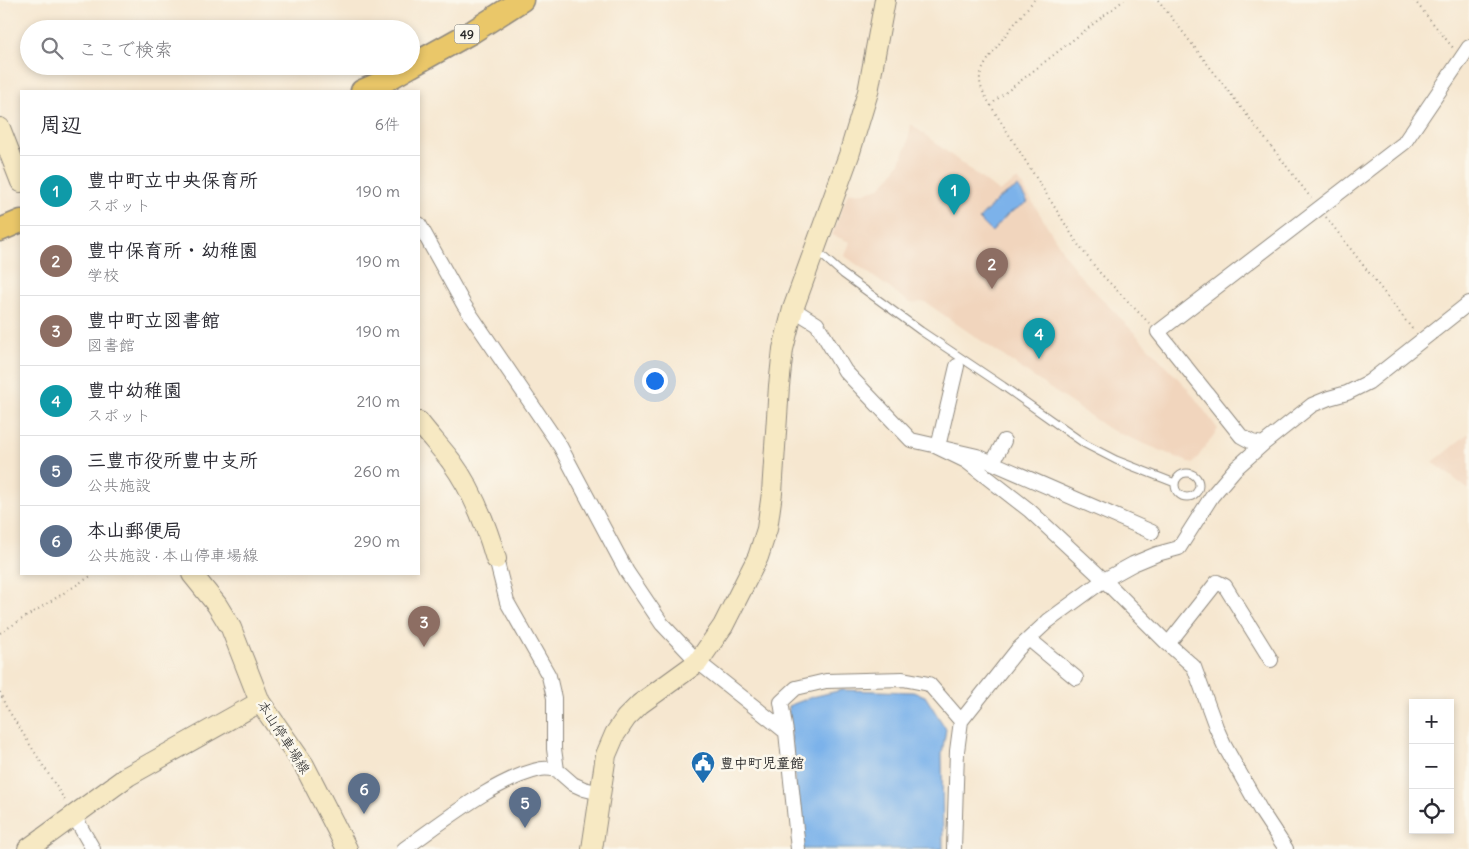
<!DOCTYPE html>
<html lang="ja">
<head>
<meta charset="utf-8">
<style>
	body { margin:0; font-family:Delius,"Klee One",sans-serif; background:#f2f2f3; color:#2b2b33 }
	.controls { position:absolute; right:15px; bottom:15px; display:grid; overflow:hidden; border-radius:0px; box-shadow:0 2px 8px #0003 }
	.controls button { width:45px; height:45px; display:grid; place-items:center; padding:0; border:0; border-bottom:1px solid #e1e1e2; background:#fff; color:#2b2b33; font:25px sans-serif }
	.you { position:absolute; left:654px; top:380px; width:18px; height:18px; margin:-12px; border:4px solid #fff; border-radius:50%; background:#1a73e8; box-shadow:0 0 0 8px #1a73e833 }
	.badge { display:grid; place-items:center; width:32px; height:32px; border-radius:50%; background:#d93025; color:#fff; font-size:16px; font-weight:700 }
	.pin { position:absolute; translate:-50% -41px; filter:drop-shadow(0 1px 2px #0008) }
	.pin::after { content:''; position:absolute; top:26px; width:18px; height:15px; background:inherit; clip-path:polygon(0 0,100% 0,50% 100%) }
	.list { margin:0; padding:0; list-style:none }
	h2 { display:flex; justify-content:space-between; align-items:center; height:65px; margin:0; padding:0 20px; font-size:21px }
	h2 small { font-size:16px; font-weight:400; color:#7c7c81 }
	.list li { display:grid; grid-template-columns:32px 1fr auto; gap:15px; align-items:center; box-sizing:border-box; height:70px; padding:0 20px; border-top:1px solid #e1e1e2 }
	.list b { display:block; font-size:19px; white-space:nowrap }
	.list p { margin:0; font-size:16px; white-space:nowrap; color:#7c7c81 }
	.list em { font-size:16px; font-style:normal; color:#7c7c81 }
	.icon { flex:none; width:28px; height:28px; fill:none; stroke:currentColor; stroke-width:2; stroke-linecap:round; stroke-linejoin:round }
	.map { position:relative; flex:none; width:1469px; height:849px; overflow:hidden }
	.search { position:absolute; background:#fff; box-shadow:0 2px 8px #0003; left:20px; top:20px; width:400px; height:55px; display:flex; align-items:center; gap:12px; box-sizing:border-box; padding:0 18px; border-radius:28px; color:#7c7c81; font-size:19px }
	.panel { position:absolute; background:#fff; box-shadow:0 2px 8px #0003; left:20px; top:90px; width:400px; height:485px; border-radius:0px }
	.map>svg:first-child { display:block }
	.built { fill:#f1d5bd }
	.water { fill:#7bb2ea; stroke:#536e8a }
	.lines { fill:none; stroke-linecap:round; stroke-linejoin:round }
	.lane-casing { stroke:#90897e; stroke-width:9 }
	.street-casing { stroke:#90897e; stroke-width:16 }
	.secondary-casing { stroke:#90897e; stroke-width:22 }
	.primary-casing { stroke:#90897e; stroke-width:25 }
	.path { stroke:#90897e; stroke-width:2; stroke-dasharray:1 4; stroke-linecap:butt }
	.lane { stroke:#fff; stroke-width:7 }
	.street { stroke:#fff; stroke-width:14 }
	.secondary { stroke:#f7e9c3; stroke-width:20 }
	.primary { stroke:#eac769; stroke-width:22 }
	.labels { text-anchor:middle; dominant-baseline:central; stroke-width:5; stroke-linejoin:round; paint-order:stroke }
	.shield { fill:#fbf7ec; stroke:#696865; stroke-width:1 }
	.shield-label { font-size:12px; font-weight:bold; fill:#2b2b2b }
	.street-label { font-size:14px; fill:#2b2b2b; stroke:#fbf7ec }
	.poi-label { font-size:14px; font-weight:bold; fill:#2b2b2b; stroke:#fbf7ec; text-anchor:start }
</style>
</head>
<body>
<div class="map">
<svg width="1469" height="849" viewBox="0 0 1469 849">
	<rect width="100%" height="100%" fill="#fbf7ec"/>
	<filter id="ink" filterUnits="userSpaceOnUse"><feTurbulence type="fractalNoise" baseFrequency=".02" numOctaves="2"/><feDisplacementMap in="SourceGraphic" scale="10" xChannelSelector="R" yChannelSelector="G"/><feConvolveMatrix kernelMatrix="1 2 1 2 8 2 1 2 1" color-interpolation-filters="sRGB"/></filter>
	<filter id="wash" filterUnits="userSpaceOnUse"><feTurbulence type="fractalNoise" baseFrequency=".0096" numOctaves="4" result="noise"/><feDisplacementMap in="SourceGraphic" scale="20" xChannelSelector="R" yChannelSelector="G"/><feGaussianBlur stdDeviation="1.12" result="paint"/><feColorMatrix in="noise" values="0 0 0 0 0 0 0 0 0 0 0 0 0 0 0 0 0 1.4 0 .05"/><feComposite in="paint" operator="in"/></filter>
	<g filter="url(#wash)">
		<rect width="100%" height="100%" fill="#f6e7d0"/>
		<path class="built" d="M911,124L999,192L1018,179L1069,261L1081,277L1188,389L1218,429L1193,464L1109,429L925,302L910,303L845,256L850,242L832,235L848,193L867,192L879,188L890,177L900,162L907,146Z
			M1469,433V490L1433,462Z"/>
		<path class="water" d="M1018,187L1028,202L1008,214L992,232L979,219L998,199Z
			M842,690L913,692L925,696L946,729L942,754L943,849H801L788,706L812,697Z"/>
	</g>
	<g filter="url(#ink)">
		<g class="lines">
			<g class="lane-casing">
				<path id="lane" d="M817,251L843,274L921,331L1003,386L1085,444L1116,460L1175,483
					M1175 485a12 12 0 1 1 24 0a12 12 0 1 1-24 0Z"/>
			</g>
			<g class="street-casing">
				<path id="street" d="M419,224L464,305L560,446L627,572L662,624L698,662L786,732
					M793,309L817,324L845,371L911,440L933,445L966,461L1029,510L1104,580L1165,641L1194,667L1216,727L1224,745L1261,811L1286,849
					M957,366L938,447L977,456L1152,532
					M1263,444L1252,442L1241,436L1158,332L1404,143L1469,47
					M993,462L1004,441
					M496,559L507,602L549,676L554,698V749L557,770L573,784L584,789L600,793
					M1029,639L1076,678
					M1168,644L1217,582L1225,586L1271,660
					M74,816L93,849
					M404,849C443,822 495,779 541,769C546,768 552,769 557,770
					M798,849L786,732L781,702L796,688L826,681L903,679L929,684L961,721
					M954,849L957,751L961,721L1018,649L1048,621L1104,580L1133,564L1157,554L1179,548L1212,496L1235,469L1263,444L1312,405L1329,398L1347,393L1369,382L1469,303"/>
			</g>
			<g class="secondary-casing">
				<path id="secondary" d="M0,128L21,182
					M419,422C429,435 441,448 451,461C473,491 486,524 496,559
					M192,574L217,605L231,628L260,702L304,765L347,849
					M28,849L128,776L260,702
					M592,849L606,755L615,734L626,718L640,704L698,662L723,626L758,557L767,529L772,493L779,386L783,349L793,309L849,155L868,92L885,0"/>
			</g>
			<g class="primary-casing">
				<path id="primary" d="M411,66L472,32L522,0
					M362,91L383,82L411,66
					M0,230L21,221"/>
			</g>
			<path class="path" d="M1034,0C1023,14 981,62 980,77C979,88 986,97 991,106L1079,246L1100,273L1149,323
				M1158,0L1311,198
				M1414,0L1454,49
				M991,106L996,100L1124,0
				M1326,217L1413,330
				M0,633L94,574
				M0,692L5,705L66,802"/>
			<use href="#lane" class="lane"/>
			<use href="#street" class="street"/>
			<use href="#secondary" class="secondary"/>
			<use href="#primary" class="primary"/>
		</g>
	</g>
	<defs>
		<g id="civic-pin" transform="scale(1.25)"><path d="M0 17L-7.5 6A9.5 9.5 0 1 1 7.5 6Z" fill="#1f6fb2" stroke="#fbf7ec"/><path d="M-.6-6.5H3V-4.5H.6V-3L4-1V1h2V6H-6V1h2V-1L-.6-3ZM-1.2 2.5V6h2.4V2.5Z" fill="#fff"/></g>
	</defs>
	<g fill-rule="evenodd">
		<use href="#civic-pin" x="703" y="763"/>
	</g>
	<g class="labels">
		<rect class="shield" x="454.5" y="24.5" width="25" height="19" rx="4"/>
		<g class="shield-label">
			<text x="467" y="34">49</text>
		</g>
		<g class="street-label">
			<text transform="translate(284 737) rotate(57)">本山停車場線</text>
		</g>
		<g class="poi-label">
			<text x="720" y="763">豊中町児童館</text>
		</g>
	</g>
</svg>
<div class="controls">
<button>+</button>
<button>−</button>
<button><svg class="icon" aria-label="locate" viewBox="0 0 24 24"><circle cx="12" cy="12" r="6"/><path d="M12 2v4M12 18v4M2 12h4M18 12h4"/></svg></button>
</div>
<div class="you"></div>
<div class="pin badge" style="left:954px;top:215px;background:#0f9aa8">1</div>
<div class="pin badge" style="left:992px;top:289px;background:#8d6e63">2</div>
<div class="pin badge" style="left:424px;top:647px;background:#8d6e63">3</div>
<div class="pin badge" style="left:1039px;top:359px;background:#0f9aa8">4</div>
<div class="pin badge" style="left:525px;top:828px;background:#5c6f8a">5</div>
<div class="pin badge" style="left:364px;top:814px;background:#5c6f8a">6</div>
<div class="search"><svg class="icon" aria-label="search" viewBox="0 0 24 24"><circle cx="10" cy="10" r="6"/><path d="M15 15l6 6"/></svg>ここで検索</div>
<section class="panel">
<h2>周辺<small>6件</small></h2>
<ul class="list">
<li><span class="badge" style="background:#0f9aa8">1</span><div><b>豊中町立中央保育所</b><p>スポット</p></div><em>190 m</em></li>
<li><span class="badge" style="background:#8d6e63">2</span><div><b>豊中保育所・幼稚園</b><p>学校</p></div><em>190 m</em></li>
<li><span class="badge" style="background:#8d6e63">3</span><div><b>豊中町立図書館</b><p>図書館</p></div><em>190 m</em></li>
<li><span class="badge" style="background:#0f9aa8">4</span><div><b>豊中幼稚園</b><p>スポット</p></div><em>210 m</em></li>
<li><span class="badge" style="background:#5c6f8a">5</span><div><b>三豊市役所豊中支所</b><p>公共施設</p></div><em>260 m</em></li>
<li><span class="badge" style="background:#5c6f8a">6</span><div><b>本山郵便局</b><p>公共施設 · 本山停車場線</p></div><em>290 m</em></li>
</ul>
</section>
</div>
</body>
</html>
